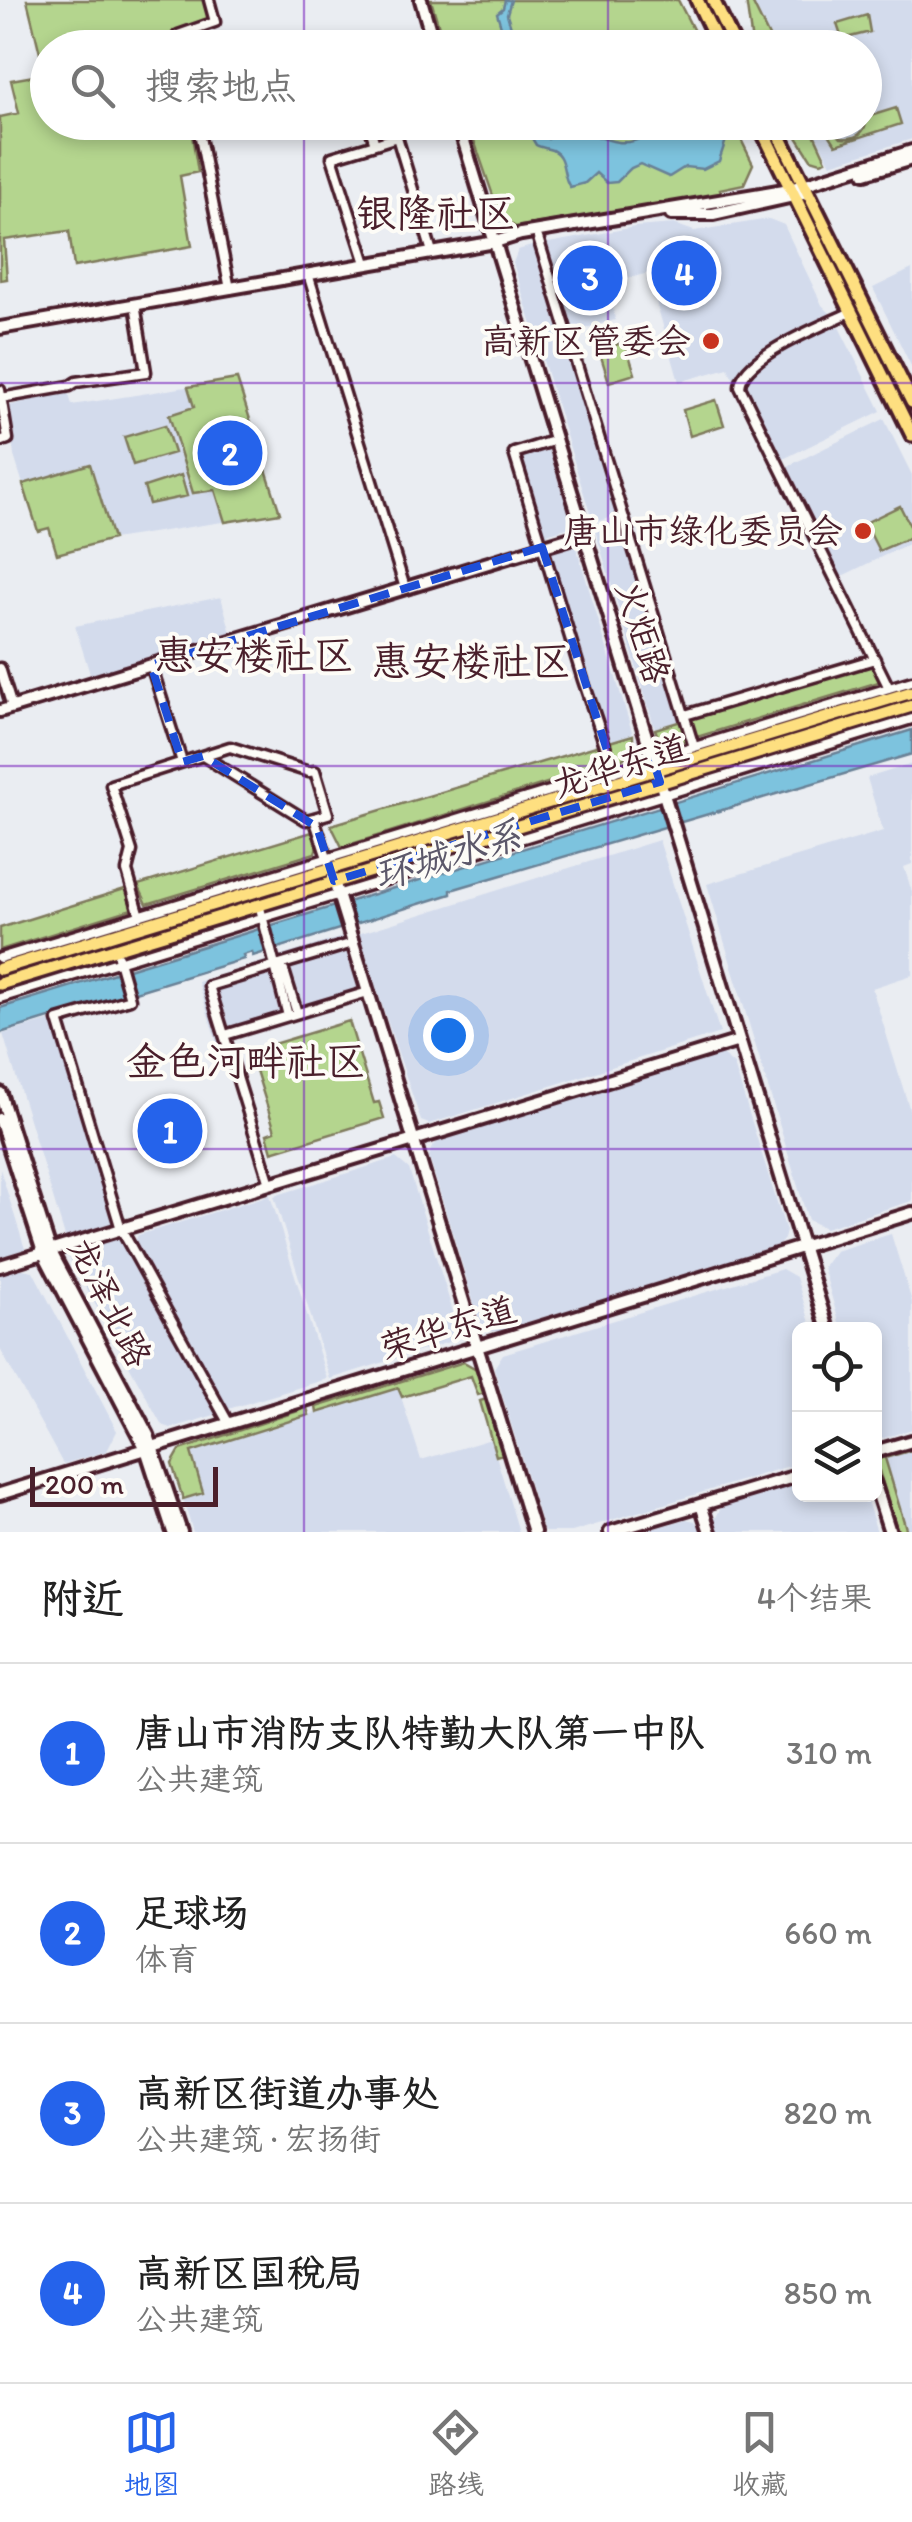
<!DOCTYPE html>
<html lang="zh">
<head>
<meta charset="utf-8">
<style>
	body { margin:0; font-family:Itim,"LXGW WenKai TC",sans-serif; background:#f2f2f2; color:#222 }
	.controls { position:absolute; right:30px; bottom:30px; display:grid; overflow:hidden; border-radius:15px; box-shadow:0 5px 15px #0003 }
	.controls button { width:90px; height:90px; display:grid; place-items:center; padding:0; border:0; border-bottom:2px solid #e0e0e0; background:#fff; color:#222; font:50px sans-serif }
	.scale { position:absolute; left:30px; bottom:25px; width:188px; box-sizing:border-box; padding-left:10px; border:5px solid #4a1f2b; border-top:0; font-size:28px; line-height:35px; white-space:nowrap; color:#4a1f2b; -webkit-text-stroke:8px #fdfcf7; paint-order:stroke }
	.you { position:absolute; left:448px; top:1035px; width:35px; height:35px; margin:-25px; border:8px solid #fff; border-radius:50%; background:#1a73e8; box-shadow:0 0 0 15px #1a73e833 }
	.badge { display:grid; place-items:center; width:65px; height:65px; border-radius:50%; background:#2563eb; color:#fff; font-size:32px; font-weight:700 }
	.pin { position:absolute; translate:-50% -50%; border:5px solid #fff; box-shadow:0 2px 10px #0006 }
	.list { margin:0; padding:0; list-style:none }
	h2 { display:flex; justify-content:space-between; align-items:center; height:130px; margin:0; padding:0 40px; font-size:42px }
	h2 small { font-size:32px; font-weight:400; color:#767676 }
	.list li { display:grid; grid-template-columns:65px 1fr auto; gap:30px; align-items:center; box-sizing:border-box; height:180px; padding:0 40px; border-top:2px solid #e0e0e0 }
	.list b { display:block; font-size:38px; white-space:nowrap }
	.list p { margin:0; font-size:32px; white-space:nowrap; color:#767676 }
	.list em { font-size:32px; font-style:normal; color:#767676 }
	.icon { flex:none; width:55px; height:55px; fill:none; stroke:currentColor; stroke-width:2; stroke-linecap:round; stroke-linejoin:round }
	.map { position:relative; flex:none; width:912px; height:1532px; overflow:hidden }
	.search { position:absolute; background:#fff; box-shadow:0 5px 15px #0003; left:30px; right:30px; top:30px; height:110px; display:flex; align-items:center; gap:25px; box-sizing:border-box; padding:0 35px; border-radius:55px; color:#767676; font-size:38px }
	.sheet { height:850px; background:#fff }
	nav { display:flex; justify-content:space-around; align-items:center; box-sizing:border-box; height:140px; border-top:2px solid #e0e0e0; background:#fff; font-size:28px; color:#767676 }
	nav a { display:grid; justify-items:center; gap:5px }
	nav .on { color:#2563eb }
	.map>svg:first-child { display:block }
	.built { fill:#d3dbec }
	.green { fill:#b4d58e; stroke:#7f7a5c; stroke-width:2.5 }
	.water { fill:#7dc3de; stroke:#698196; stroke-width:2.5 }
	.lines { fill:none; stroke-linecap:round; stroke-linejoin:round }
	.street-casing { stroke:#4a1f2b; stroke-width:15 }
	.secondary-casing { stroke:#4a1f2b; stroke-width:18 }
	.primary-casing { stroke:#4a1f2b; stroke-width:19 }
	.street { stroke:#fdfcf7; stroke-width:8 }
	.secondary { stroke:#fdfcf7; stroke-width:10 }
	.primary { stroke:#fedf80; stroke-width:11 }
	.marked { fill:none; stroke:#1d4ed8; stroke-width:8; stroke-dasharray:20 12; stroke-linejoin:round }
	.grid { fill:none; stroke:#7b2cbf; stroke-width:2.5; stroke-opacity:0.55 }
	.poi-dot { fill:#c8321e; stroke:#fdfcf7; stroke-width:4 }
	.labels { text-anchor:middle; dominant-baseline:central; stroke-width:8; stroke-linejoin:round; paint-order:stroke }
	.poi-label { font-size:35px; fill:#4a1f2b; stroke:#fdfcf7; text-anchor:end }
	.street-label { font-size:35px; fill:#4a1f2b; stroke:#fdfcf7 }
	.water-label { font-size:38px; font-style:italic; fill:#5c586a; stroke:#fdfcf7 }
	.quarter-label { font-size:40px; fill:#4a1f2b; stroke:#fdfcf7 }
</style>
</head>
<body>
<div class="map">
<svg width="912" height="1532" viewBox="0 0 912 1532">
	<rect width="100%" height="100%" fill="#eaedf2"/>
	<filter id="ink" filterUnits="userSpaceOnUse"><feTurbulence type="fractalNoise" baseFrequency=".01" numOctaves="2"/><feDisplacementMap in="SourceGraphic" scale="20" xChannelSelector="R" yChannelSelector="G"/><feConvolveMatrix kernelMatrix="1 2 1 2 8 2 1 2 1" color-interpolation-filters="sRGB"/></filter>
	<g filter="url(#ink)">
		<path class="built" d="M751,0H912V139L831,164L809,123L864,122V48L774,47Z
			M769,219L784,225L822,305L834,317L881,411L775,463L728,368L679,382L648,273L609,284L615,320L568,333L543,244L635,227L674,224L694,231Z
			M538,244L622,514L593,523L513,263L518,250Z
			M912,269V368L873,288Z
			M237,379L280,513L113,539L57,554L49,528L38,531L14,456L8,406L68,391L72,405Z
			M884,419L912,475V542L838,578L784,468Z
			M546,441L571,521L567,528L540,536L513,451Z
			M623,521L683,721L655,729L595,530Z
			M566,541L576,546L633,735L603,743L543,548Z
			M221,597L231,633L91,677L75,626Z
			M912,764V864L904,867L912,892V975L872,988L912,1117V1201L825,1228L808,1220L707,884L883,831L867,778Z
			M659,840L720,1033L429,1124L421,1121L358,934Z
			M342,937L361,998L217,1043L198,982Z
			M54,1019L117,1224L66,1240L3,1034Z
			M721,1054L734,1065L786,1231L784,1239L778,1246L499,1331H488L481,1326L429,1157L431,1149L439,1140Z
			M396,1158L409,1169L457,1325L449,1342L330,1379L274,1196Z
			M0,1169L25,1249L0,1257Z
			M270,1195L327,1379L225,1410L135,1242L138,1235Z
			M120,1234L218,1414L171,1428L162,1425L68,1255L70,1248Z
			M891,1234L912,1302V1429L884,1438L875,1435L874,1330L841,1329L823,1267L835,1251Z
			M18,1268L33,1271L117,1431L107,1451L63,1464L0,1349V1273Z
			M782,1269L796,1277L812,1329L800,1330L799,1463L572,1532H544L494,1368L503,1354Z
			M398,1387L421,1460L491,1439L519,1532H193L183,1499L203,1493L191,1452Z
			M912,1450V1532H907L885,1458Z
			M799,1481L800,1494L865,1495L877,1532H718L714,1521L722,1506Z
			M686,1519L695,1521L703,1532H641Z"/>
		<path class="green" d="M27,0H206L214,28L177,38L178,47L48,48V122L190,123L198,172L180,176L192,246L74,267L69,231L4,240L7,279L0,280V117L19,113L11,80L45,74Z
			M431,0H678L702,47H445Z
			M746,0H751L774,47H755L752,43Z
			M867,15L870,32L842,39L837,24Z
			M896,108L901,124L836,145L822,123H827L841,138C856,140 866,133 867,117Z
			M468,123H733L753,164L744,184L720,189L721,194L516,227L501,219Z
			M788,123H809L826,160L821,162L811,159Z
			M625,342L635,374L609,382L599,350Z
			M237,379L280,513L225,522L215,490L193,493L169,415L194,407L188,387Z
			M716,400L724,425L690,436L683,410Z
			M165,425L174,453L133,465L124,437Z
			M90,464L113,539L57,554L49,528L38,531L23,484Z
			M181,475L187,496L149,504L144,487Z
			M900,506L912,530L911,537L879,551L865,523Z
			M873,663L882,681L674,744L658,737L655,729Z
			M633,735V751L621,760L342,847L331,825Z
			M312,832L317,846L315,853L147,904L138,885Z
			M131,887L136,902L132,909L0,950V928Z
			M349,1021L374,1103L379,1102L384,1118L272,1152L267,1134L275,1131L250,1051Z
			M464,1362L478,1370L485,1393L478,1395L471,1376L402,1397L398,1388L317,1413L316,1407Z
			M486,1399L503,1454L496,1456L480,1401Z
			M307,1408L309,1415L191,1452L203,1493L183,1499L172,1464L180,1450Z
			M912,1444V1450L885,1458L907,1532H898L876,1461L886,1452Z"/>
		<path class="water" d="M505,0H511L507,14L515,40L522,47H503L505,40L497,13L503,8Z
			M523,123H543V135L548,139L572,126C598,137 636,158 654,123H721L726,140L719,161L703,169L685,167L669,177L640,164L631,168L617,182L607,183L596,173L585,183L570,187C561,176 567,157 552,150C547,148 541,148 536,145Z
			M912,730V754L451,890V894L253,956L252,952L243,955L244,959L0,1033V1008Z"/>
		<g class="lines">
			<g class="street-casing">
				<path id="street" d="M182,48L178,35L215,22L209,0
					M197,122L230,289
					M368,122L375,144L397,137L432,252
					M538,238L694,747
					M366,263L332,157L375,144
					M308,274L405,588
					M851,312C825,325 741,356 740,387L889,688
					M0,390L8,439L0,442
					M1,398L70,386L76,382L146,372L135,304
					M556,440L514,453L583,680L614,772
					M151,665L182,762
					M0,668L12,707
					M685,715L875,659
					M203,756L306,820L314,818
					M259,904L288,1016
					M140,916L127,871L132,851L111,785L230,747L309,772L315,771L328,814L314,818L328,861
					M118,957L130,999L58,1020L121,1229L229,1424
					M0,958L912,681
					M277,965L284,971L297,1013
					M0,998L912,719
					M225,1035L368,992
					M270,1184L209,986L353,943"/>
			</g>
			<g class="secondary-casing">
				<path id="secondary" d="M421,0L435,48
					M458,122L828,1330
					M865,173L912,159
					M671,214H713L802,194
					M0,328L495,242L521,234L790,189L912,151
					M0,711L584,534
					M333,878L534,1532
					M0,1093L50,1250L148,1435L181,1532
					M0,1119L43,1252L146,1449L173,1532
					M0,1266L739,1041
					M874,1452L912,1441
					M874,1482L890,1532
					M0,1494L912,1213
					M701,1505L710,1532
					M610,1532L800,1475"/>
			</g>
			<g class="primary-casing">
				<path id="primary" d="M697,0L720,48
					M713,0L736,48
					M758,122L912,435
					M773,122L912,402
					M0,969L912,692
					M0,984L912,706"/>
			</g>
			<use href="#street" class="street"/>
			<use href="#secondary" class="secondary"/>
			<use href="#primary" class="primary"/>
		</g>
	</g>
	<path class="marked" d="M542,547L614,772L653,760L660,782L334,881L317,827L203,756L182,762L151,665Z"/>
	<path class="grid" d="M304,0V48M608,0V48M304,122V1532M608,122V1532M0,383H912M0,766H912M0,1149H912"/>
	<g class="poi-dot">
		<circle cx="711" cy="341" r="10"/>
		<circle cx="863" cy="531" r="10"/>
	</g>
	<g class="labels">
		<g class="poi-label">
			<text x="691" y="341">高新区管委会</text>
			<text x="843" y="531">唐山市绿化委员会</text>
		</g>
		<g class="street-label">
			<text transform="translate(643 632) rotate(73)">火炬路</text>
			<text transform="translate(620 766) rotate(-17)">龙华东道</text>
			<text transform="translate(110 1302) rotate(63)">龙泽北路</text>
			<text transform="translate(448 1328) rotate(-17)">荣华东道</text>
		</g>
		<g class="water-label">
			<text transform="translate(448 855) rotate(-17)">环城水系</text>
		</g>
		<g class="quarter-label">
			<text x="436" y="213">银隆社区</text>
			<text x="254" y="655">惠安楼社区</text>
			<text x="471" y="661">惠安楼社区</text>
			<text x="246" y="1061">金色河畔社区</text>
		</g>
	</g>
</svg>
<div class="controls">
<button><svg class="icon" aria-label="locate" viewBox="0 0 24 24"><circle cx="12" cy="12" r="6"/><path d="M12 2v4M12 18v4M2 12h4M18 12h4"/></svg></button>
<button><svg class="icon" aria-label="layers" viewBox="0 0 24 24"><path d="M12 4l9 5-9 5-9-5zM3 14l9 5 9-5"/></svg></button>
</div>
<div class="scale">200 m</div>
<div class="you"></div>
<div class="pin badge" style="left:170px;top:1131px">1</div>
<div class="pin badge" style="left:230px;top:453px">2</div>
<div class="pin badge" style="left:590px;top:278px">3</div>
<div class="pin badge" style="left:684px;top:273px">4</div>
<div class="search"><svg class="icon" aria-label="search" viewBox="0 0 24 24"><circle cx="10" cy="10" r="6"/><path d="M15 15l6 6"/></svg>搜索地点</div>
</div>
<section class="sheet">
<h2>附近<small>4个结果</small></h2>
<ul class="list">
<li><span class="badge">1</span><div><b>唐山市消防支队特勤大队第一中队</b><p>公共建筑</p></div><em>310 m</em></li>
<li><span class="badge">2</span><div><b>足球场</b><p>体育</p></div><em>660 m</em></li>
<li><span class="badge">3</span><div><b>高新区街道办事处</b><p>公共建筑 · 宏扬街</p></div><em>820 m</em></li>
<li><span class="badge">4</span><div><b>高新区国税局</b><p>公共建筑</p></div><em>850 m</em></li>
</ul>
</section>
<nav>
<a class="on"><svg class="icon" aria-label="map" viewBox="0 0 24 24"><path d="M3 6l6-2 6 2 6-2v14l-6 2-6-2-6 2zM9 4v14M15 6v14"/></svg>地图</a>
<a><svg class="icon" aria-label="directions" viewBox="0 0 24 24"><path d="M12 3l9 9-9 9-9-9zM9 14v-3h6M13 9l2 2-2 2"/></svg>路线</a>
<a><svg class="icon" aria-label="saved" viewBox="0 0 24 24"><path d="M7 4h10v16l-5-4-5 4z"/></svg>收藏</a>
</nav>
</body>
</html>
